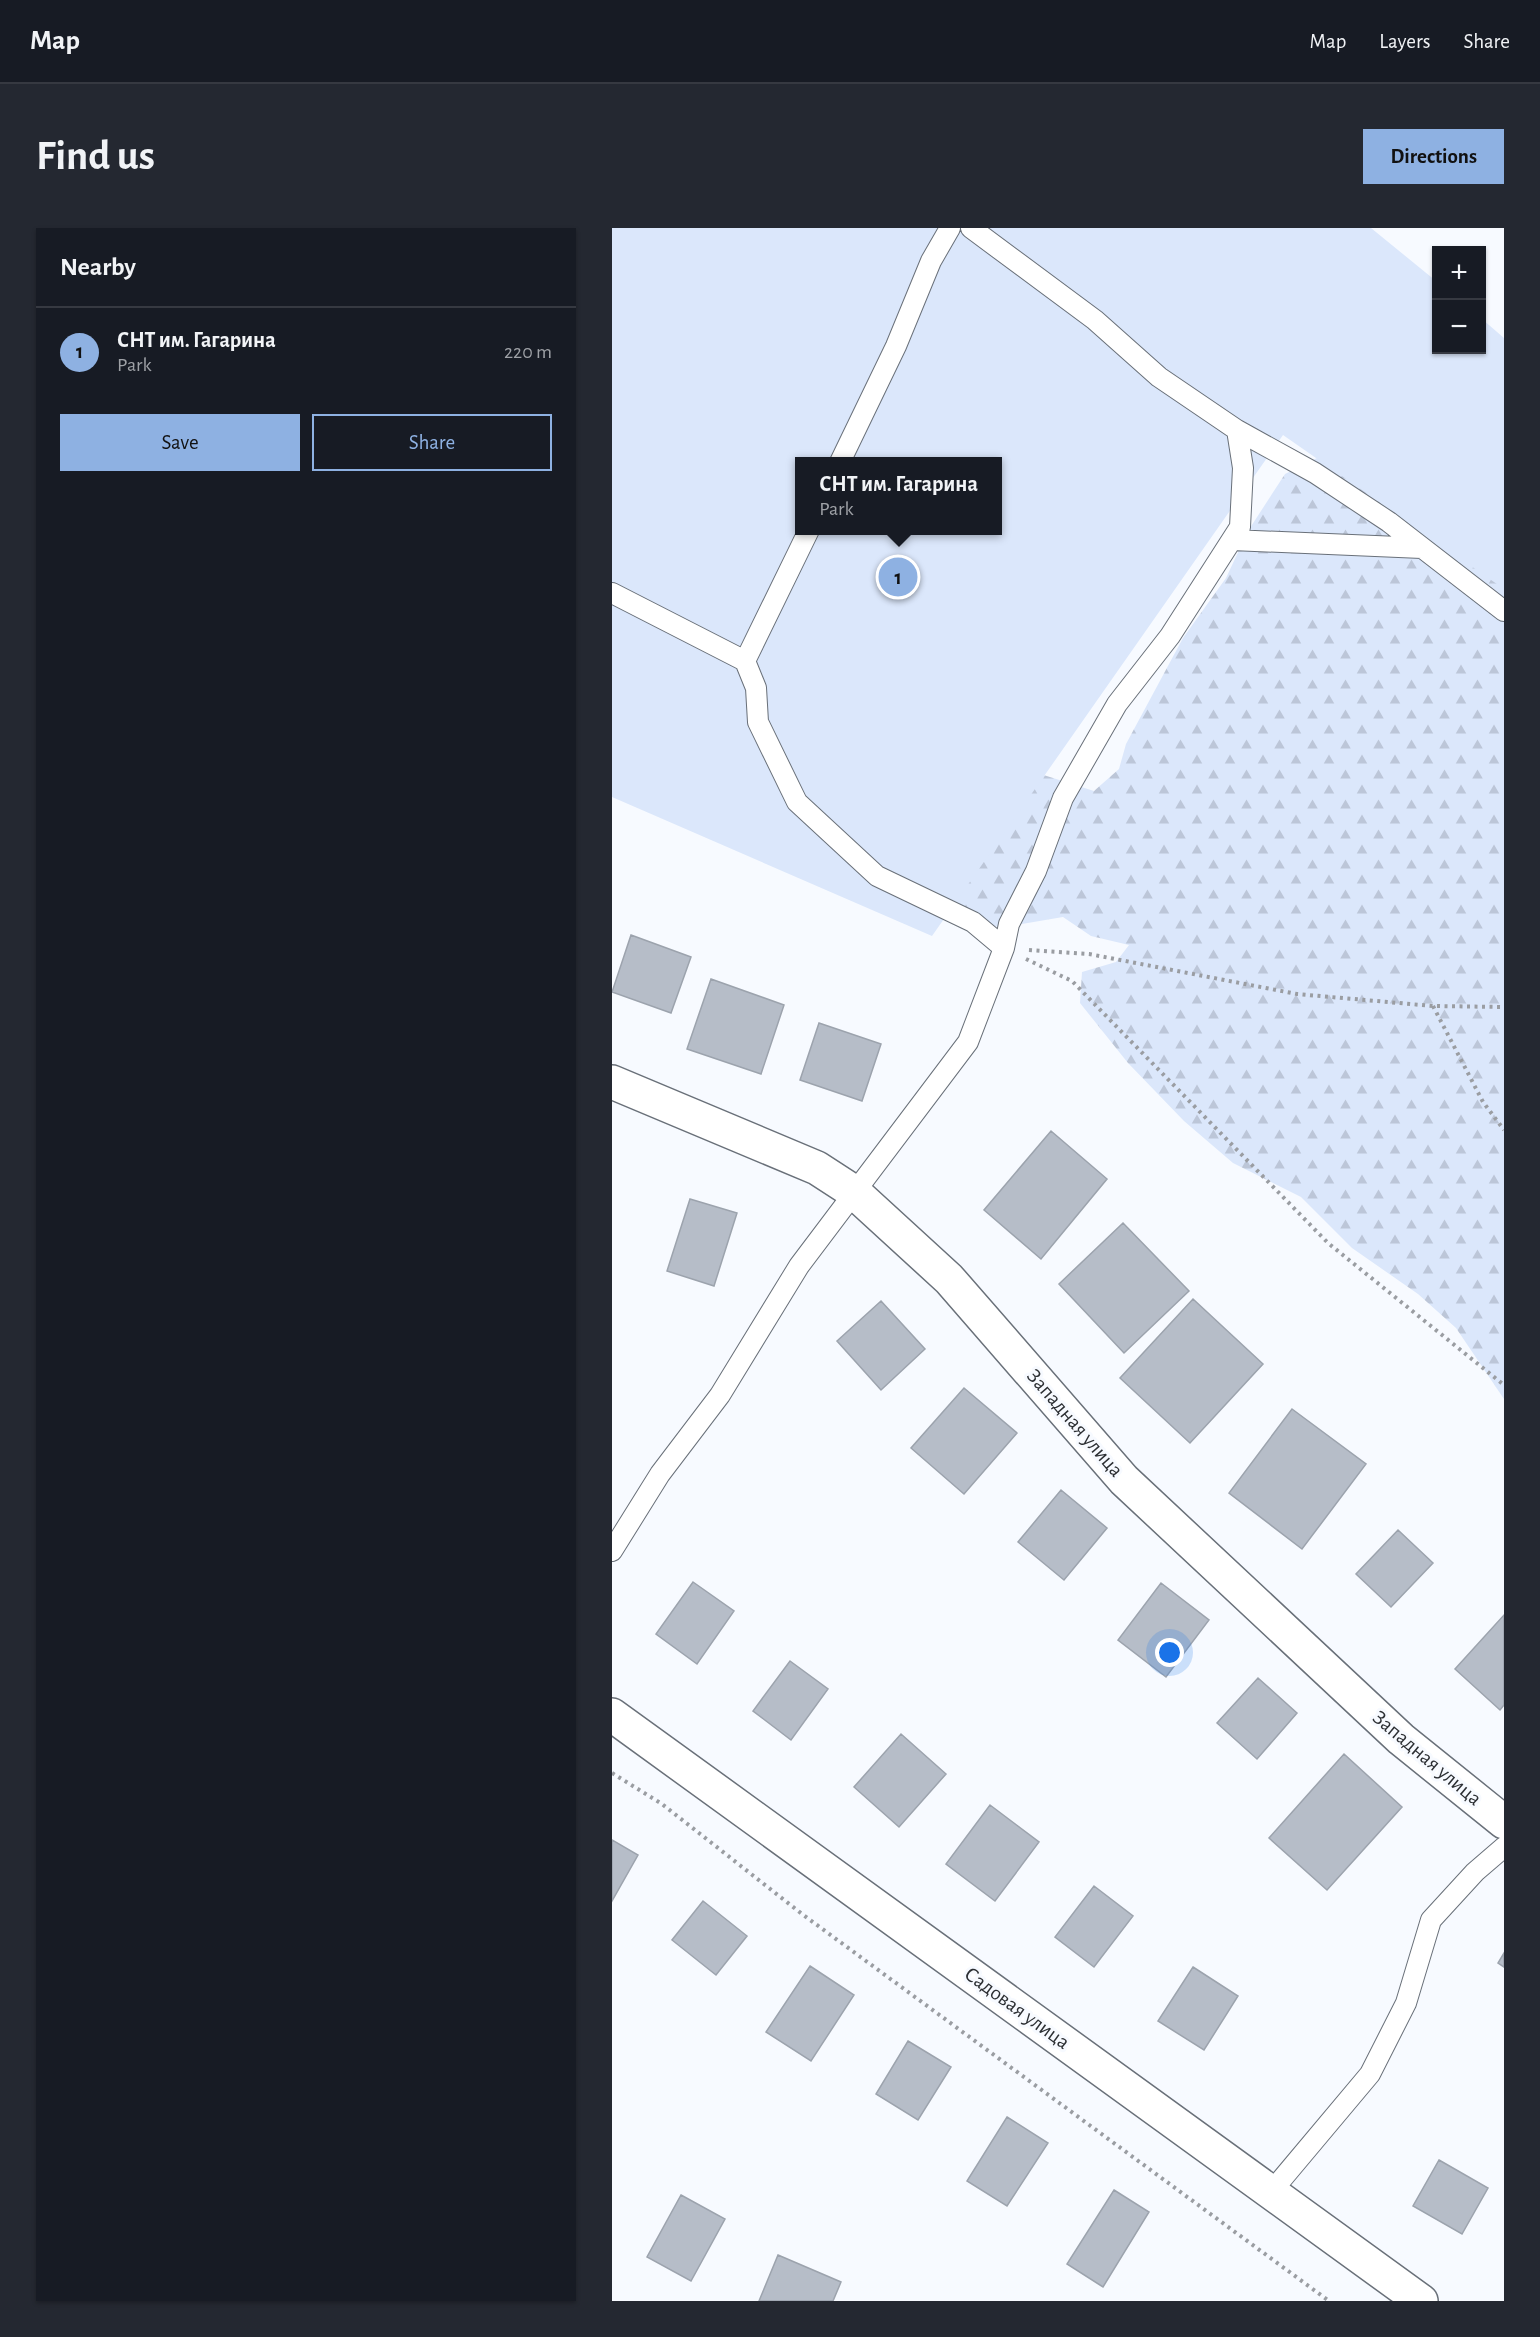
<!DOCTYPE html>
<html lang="en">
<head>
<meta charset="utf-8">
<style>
	body { margin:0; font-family:"Alegreya Sans",sans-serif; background:#242831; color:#f1f3f6 }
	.controls { position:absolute; right:18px; top:18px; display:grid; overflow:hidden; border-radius:0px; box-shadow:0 2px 4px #0004 }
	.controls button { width:54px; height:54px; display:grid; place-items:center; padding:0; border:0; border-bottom:2px solid #363941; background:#171b24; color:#f1f3f6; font:30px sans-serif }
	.you { position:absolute; left:558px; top:1425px; width:21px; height:21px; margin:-15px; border:4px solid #fff; border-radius:50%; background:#1a73e8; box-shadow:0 0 0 9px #1a73e833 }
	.badge { display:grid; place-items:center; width:39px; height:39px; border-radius:50%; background:#8eb1e2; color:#111; font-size:20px; font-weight:700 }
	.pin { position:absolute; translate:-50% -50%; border:3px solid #fff; box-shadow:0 2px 6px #0006 }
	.popup { position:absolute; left:183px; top:229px; width:207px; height:78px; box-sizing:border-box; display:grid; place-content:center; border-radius:0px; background:#171b24; filter:drop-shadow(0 2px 4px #0005); font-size:20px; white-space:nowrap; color:#9ea1a6 }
	.popup b { font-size:22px; color:#f1f3f6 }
	.popup::after { content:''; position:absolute; left:50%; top:100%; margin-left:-12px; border:12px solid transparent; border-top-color:#171b24 }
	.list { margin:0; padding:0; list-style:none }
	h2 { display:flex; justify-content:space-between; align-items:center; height:78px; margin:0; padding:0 24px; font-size:26px }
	h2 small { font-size:20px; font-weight:400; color:#9ea1a6 }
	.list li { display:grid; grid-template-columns:39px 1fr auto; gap:18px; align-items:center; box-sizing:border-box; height:90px; padding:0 24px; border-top:2px solid #363941 }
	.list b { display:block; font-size:22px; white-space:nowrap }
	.list p { margin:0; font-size:20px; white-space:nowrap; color:#9ea1a6 }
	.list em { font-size:20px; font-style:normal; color:#9ea1a6 }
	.actions { display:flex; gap:12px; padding:18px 24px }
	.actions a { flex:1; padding:14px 0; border:2px solid #8eb1e2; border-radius:0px; text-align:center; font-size:21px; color:#8eb1e2 }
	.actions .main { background:#8eb1e2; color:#111 }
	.map { position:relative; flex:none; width:892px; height:2073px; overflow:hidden; border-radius:0px }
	header { display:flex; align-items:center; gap:36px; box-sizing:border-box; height:84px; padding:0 30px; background:#171b24; border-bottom:2px solid #363941 }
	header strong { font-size:28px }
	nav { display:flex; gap:33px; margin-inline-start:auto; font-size:21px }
	.intro { display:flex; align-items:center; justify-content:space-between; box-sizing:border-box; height:144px; padding:0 36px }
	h1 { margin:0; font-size:42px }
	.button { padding:15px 27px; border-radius:0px; background:#8eb1e2; color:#111; font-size:21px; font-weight:700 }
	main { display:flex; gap:36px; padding:0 36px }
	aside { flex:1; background:#171b24; border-radius:0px; box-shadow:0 2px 4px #0004 }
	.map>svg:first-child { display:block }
	.forest { fill:url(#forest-firs) }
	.garden { fill:#dbe7fb; fill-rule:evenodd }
	.building { fill:#b6bdc8; stroke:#9ca3ad; stroke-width:1.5 }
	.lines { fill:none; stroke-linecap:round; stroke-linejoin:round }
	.lane-casing { stroke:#697079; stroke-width:22 }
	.street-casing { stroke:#697079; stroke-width:36 }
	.secondary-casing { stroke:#697079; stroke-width:36 }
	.path { stroke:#9a9da2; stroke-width:4; stroke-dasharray:3 4.5; stroke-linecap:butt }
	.lane { stroke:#fff; stroke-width:20 }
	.street { stroke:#fff; stroke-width:33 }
	.secondary { stroke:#fff; stroke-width:33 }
	.labels { text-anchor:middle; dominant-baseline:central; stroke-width:6; stroke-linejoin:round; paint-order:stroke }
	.street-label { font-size:21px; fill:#2c2f33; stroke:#f7faff }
</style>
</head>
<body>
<header>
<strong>Map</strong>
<nav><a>Map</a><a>Layers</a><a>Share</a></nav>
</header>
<div class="intro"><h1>Find us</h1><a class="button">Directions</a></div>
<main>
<aside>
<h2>Nearby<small></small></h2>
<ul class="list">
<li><span class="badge">1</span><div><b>СНТ им. Гагарина</b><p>Park</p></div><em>220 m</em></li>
</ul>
<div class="actions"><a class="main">Save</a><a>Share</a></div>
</aside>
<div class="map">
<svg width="892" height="2073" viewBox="0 0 892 2073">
	<defs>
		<pattern id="forest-firs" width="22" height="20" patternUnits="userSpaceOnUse" patternTransform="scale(1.5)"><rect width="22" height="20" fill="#dbe7fb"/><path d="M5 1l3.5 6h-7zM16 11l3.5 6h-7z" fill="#bcc6d8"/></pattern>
	</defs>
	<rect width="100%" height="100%" fill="#f7faff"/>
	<path class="forest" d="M705,230L783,267L892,359V1171L844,1100L806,1066L740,1020L689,969L621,935L572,893L516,835L468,775L470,744L504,734L517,717L479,708L451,689L393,699L357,697L352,682L333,662L387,533L482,563L507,541L514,516L571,410L614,350L636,303L673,246Z"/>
	<path class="garden" d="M0,0H759L824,53L825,122H870V91L892,110V361L671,207L320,708L0,569ZM187,234H385V302H187Z"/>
	<path class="building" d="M19,707L79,729L59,785L0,764Z
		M99,751L172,777L149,846L75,821Z
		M207,795L269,816L250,873L188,852Z
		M439,903L495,951L429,1031L372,982Z
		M78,971L125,985L102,1058L55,1043Z
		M511,995L577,1063L512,1125L447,1056Z
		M581,1071L651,1136L578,1215L508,1150Z
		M269,1073L313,1121L269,1162L225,1113Z
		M352,1160L405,1205L352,1266L299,1220Z
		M680,1181L754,1236L690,1321L617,1265Z
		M449,1262L495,1300L452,1352L406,1314Z
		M786,1302L821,1335L779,1379L744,1346Z
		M81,1354L122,1383L85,1436L44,1406Z
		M549,1355L597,1392L554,1449L506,1412Z
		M892,1387V1477L888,1482L843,1441Z
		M178,1433L216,1461L179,1512L141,1483Z
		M646,1450L685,1485L645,1531L605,1495Z
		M289,1506L334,1546L287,1599L242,1559Z
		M732,1526L790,1579L715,1662L657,1610Z
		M378,1577L427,1614L383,1673L334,1636Z
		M0,1612L26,1627L0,1673Z
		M482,1658L521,1688L482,1739L443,1709Z
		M91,1673L135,1708L104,1747L60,1712Z
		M892,1725V1739L886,1735Z
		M198,1738L242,1767L199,1833L154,1804Z
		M581,1739L626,1768L592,1822L546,1793Z
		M296,1813L339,1839L306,1892L264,1866Z
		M395,1889L436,1915L395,1978L355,1953Z
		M827,1932L876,1960L850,2006L801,1978Z
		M502,1962L537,1984L491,2059L455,2036Z
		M69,1967L113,1991L79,2053L35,2029Z
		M166,2027L229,2054L221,2073H147Z"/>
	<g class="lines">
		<g class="lane-casing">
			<path id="lane" d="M625,202L703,245L777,294L892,383
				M228,234L284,118L319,33L338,0
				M620,312L810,320
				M0,365L133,433L144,460L146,494L185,574L265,648L361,694L392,720
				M133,433L197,302
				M0,1323L48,1246L108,1167L187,1038L356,814L392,720L397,696L424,643L451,570L505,476L558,408L628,299L631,240L625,202L547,149L483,92L359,0
				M659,1964L758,1846L794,1775L819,1692L863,1644L892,1619"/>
		</g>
		<g class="street-casing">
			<path id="street" d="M0,854L205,940L242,964L337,1051L512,1252L789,1511L892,1594"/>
		</g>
		<g class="secondary-casing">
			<path id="secondary" d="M0,1487L809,2073"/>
		</g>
		<path class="path" d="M417,722L477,726L685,766L821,778L892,779
			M414,731L460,753L716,1015L892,1157
			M821,778L871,874L892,902
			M0,1545L50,1576L190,1686L717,2073"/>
		<use href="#lane" class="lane"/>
		<use href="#street" class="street"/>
		<use href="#secondary" class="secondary"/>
	</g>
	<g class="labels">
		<g class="street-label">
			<text transform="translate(463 1195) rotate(49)">Западная улица</text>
			<text transform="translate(815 1530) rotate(40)">Западная улица</text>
			<text transform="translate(405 1780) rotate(36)">Садовая улица</text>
		</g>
	</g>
</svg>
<div class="controls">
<button>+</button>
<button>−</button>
</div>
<div class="you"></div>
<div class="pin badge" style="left:286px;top:349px">1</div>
<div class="popup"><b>СНТ им. Гагарина</b>Park</div>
</div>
</main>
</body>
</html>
